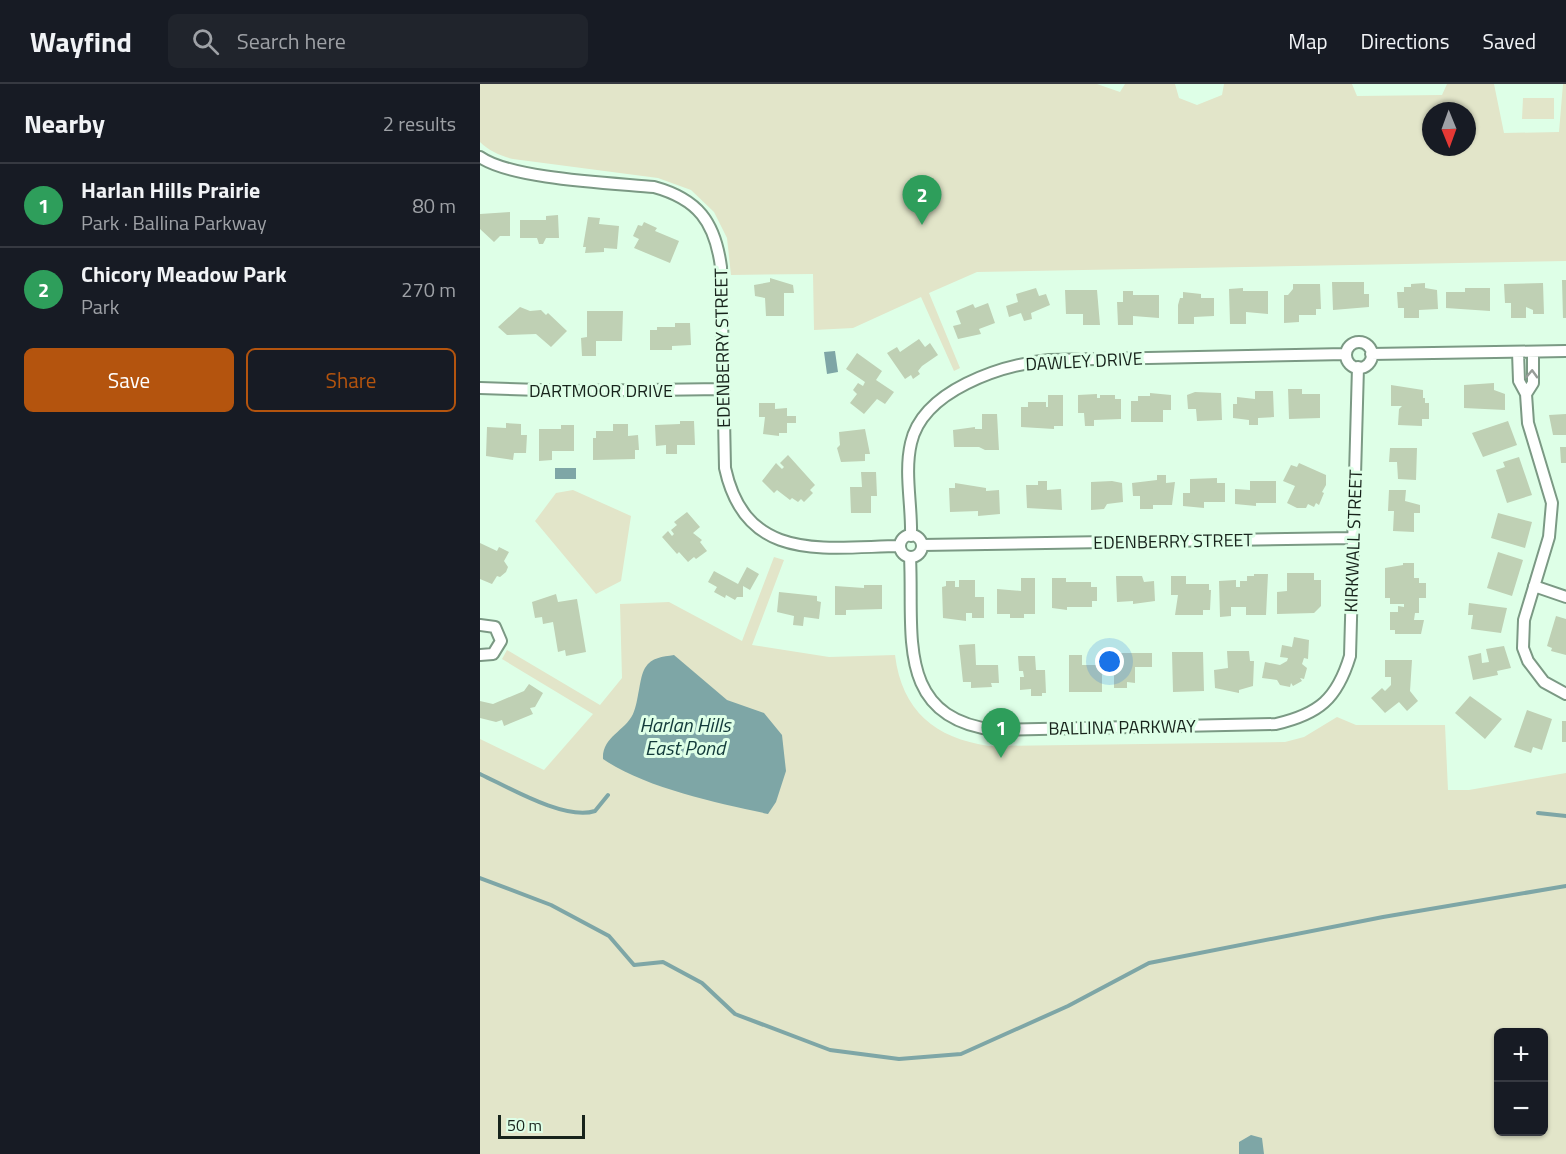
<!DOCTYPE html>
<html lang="en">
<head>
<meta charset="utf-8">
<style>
	body { margin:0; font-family:"Titillium Web",sans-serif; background:#20242c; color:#f1f3f6 }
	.controls { position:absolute; right:18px; bottom:18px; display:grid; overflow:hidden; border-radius:9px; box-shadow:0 2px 4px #0004 }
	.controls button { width:54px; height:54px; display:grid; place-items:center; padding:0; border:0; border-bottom:2px solid #363941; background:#171b24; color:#f1f3f6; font:30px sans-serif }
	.compass { position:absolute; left:942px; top:18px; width:54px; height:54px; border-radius:50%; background:#171b24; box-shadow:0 2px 4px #0004; rotate:179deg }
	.scale { position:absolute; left:18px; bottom:15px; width:87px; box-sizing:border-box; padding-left:6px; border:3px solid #17231b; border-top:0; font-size:16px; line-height:21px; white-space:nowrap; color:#17231b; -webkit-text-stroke:4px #deffe7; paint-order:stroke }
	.you { position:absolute; left:630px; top:578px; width:21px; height:21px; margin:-15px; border:4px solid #fff; border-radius:50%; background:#1a73e8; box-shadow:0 0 0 9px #1a73e833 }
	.badge { display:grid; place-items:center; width:39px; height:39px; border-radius:50%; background:#b4540e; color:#fff; font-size:20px; font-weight:700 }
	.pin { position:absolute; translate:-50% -50px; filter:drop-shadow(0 2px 3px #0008) }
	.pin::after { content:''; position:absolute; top:32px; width:21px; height:18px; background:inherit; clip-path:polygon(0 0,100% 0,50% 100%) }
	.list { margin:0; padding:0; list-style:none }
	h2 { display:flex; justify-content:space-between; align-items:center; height:78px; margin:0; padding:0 24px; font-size:26px }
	h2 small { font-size:20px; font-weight:400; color:#9ea1a6 }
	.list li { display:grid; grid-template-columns:39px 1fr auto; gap:18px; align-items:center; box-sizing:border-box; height:84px; padding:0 24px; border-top:2px solid #363941 }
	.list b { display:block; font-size:22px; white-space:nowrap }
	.list p { margin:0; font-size:20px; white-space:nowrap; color:#9ea1a6 }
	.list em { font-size:20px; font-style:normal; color:#9ea1a6 }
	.actions { display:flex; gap:12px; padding:18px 24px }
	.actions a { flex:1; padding:14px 0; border:2px solid #b4540e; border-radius:9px; text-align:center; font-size:21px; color:#b4540e }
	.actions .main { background:#b4540e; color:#fff }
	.icon { flex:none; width:33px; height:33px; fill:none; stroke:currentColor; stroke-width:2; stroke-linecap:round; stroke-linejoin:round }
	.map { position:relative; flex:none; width:1086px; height:1070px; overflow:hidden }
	header { display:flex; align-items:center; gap:36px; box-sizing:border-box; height:84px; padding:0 30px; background:#171b24; border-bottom:2px solid #363941 }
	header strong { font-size:28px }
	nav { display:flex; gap:33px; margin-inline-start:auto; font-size:21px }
	.search { width:420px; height:54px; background:#20242c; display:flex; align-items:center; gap:15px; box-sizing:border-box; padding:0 21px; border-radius:9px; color:#9ea1a6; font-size:22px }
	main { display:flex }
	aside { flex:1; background:#171b24 }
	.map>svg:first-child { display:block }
	.green { fill:#e2e5c9; fill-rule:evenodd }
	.water { fill:#7ea6a6 }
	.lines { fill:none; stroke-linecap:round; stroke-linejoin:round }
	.stream { stroke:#7ea6a6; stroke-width:4 }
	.building { fill:#bfd0b4 }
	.minor-casing { stroke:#7b9984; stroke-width:14 }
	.minor { stroke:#fff; stroke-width:10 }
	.oneway { stroke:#979c98 }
	.labels { text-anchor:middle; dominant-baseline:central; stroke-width:6; stroke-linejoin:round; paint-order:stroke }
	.street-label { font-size:18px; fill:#17231b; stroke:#deffe7 }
	.water-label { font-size:20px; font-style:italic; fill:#123a3a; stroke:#deffe7 }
</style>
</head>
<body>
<header>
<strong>Wayfind</strong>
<div class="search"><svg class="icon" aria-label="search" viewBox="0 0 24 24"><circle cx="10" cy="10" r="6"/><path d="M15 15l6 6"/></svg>Search here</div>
<nav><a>Map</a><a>Directions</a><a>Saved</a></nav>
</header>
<main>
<aside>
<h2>Nearby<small>2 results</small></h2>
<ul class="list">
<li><span class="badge" style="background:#2e9e5b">1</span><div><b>Harlan Hills Prairie</b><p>Park · Ballina Parkway</p></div><em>80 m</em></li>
<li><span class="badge" style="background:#2e9e5b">2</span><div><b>Chicory Meadow Park</b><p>Park</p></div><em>270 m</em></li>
</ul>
<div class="actions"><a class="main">Save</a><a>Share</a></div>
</aside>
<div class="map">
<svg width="1086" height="1070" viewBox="0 0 1086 1070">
	<rect width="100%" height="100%" fill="#deffe7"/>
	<path class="green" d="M0,0H617L640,8L645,0H695L699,14L717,21L742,11L744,0H872L877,12L962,11L967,0H1014L1024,49L1079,48L1083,0H1086V177L497,188L449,209L480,284L474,287L441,213L373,244L334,246L333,190L251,191L247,154L234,128L211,106L178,94L33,75C21,72 9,67 0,58ZM951,27H987V63H951Z
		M1043,14H1074V35H1042Z
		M93,406L151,432L141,497L116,510L55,437L76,409Z
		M294,473L304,476L272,561L349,573L415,571C422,627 455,654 509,662L805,658L824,653L857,633L876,641H965L968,706H989L1086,689V1070H0V655L64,686L113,630L22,575L27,566L120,621L142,594L140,520L189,518L262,557ZM1018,948H1064V1048H1018Z"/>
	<path class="water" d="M355,267L358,288L347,290L344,268Z
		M75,384H96V395H75Z
		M194,571L247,616L284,629L302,651L306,687L296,718L288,730C238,719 165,704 123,675C122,653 145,647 153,630C159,617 159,594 165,584C172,573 182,573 194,571Z
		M771,1051L782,1054L784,1070H759V1058Z"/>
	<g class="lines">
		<path class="stream" d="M0,690C28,703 85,737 115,727L128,711
			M1058,729L1086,732
			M0,794L71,821L129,852L154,881L183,878L222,899L255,930L350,966L419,975L481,970L588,922L669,879L903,833L1086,802"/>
	</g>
	<path class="building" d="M30,128V152H20L14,158L0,145V130Z
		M78,131L79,154H66L63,160H59L57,154H40V136H66V132Z
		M108,133L120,134L119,140L139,142L137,165L124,164V168L105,169L106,163H103Z
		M164,138L177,144L175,147L199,157L190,179L154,164L159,155L153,152L158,141L162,142Z
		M290,194L313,201L314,209H304V232H286L285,214L275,212L274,201L290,198Z
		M1082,196H1086V234H1083Z
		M852,198H884V210H889V223L853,226Z
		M945,199V204L957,206L958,225L939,226V234H924V224H918L917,208H924V203H931V200Z
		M1063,199L1064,230H1053V226L1046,223V234H1031V219H1025L1024,200Z
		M813,200H840L841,225H836V231H819V238L804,239V211H808L813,205Z
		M556,204L559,212L566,210L570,221L551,229L552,235L544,237L541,229L529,233L526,222L538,218L536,210Z
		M763,204V207H788V230L766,228V240H750L749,205Z
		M985,204H1010V227L966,224V208H985Z
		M585,206H617L620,241H603V230H586Z
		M643,207H653V211H679V234L653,232V241H638L637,218H643Z
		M703,208L721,210V214H734V232L714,233V240H698V221L700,214H703Z
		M508,219L515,239L499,245L501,250L478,255L473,242L481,240L476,227L493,220L495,224Z
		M40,223L50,227L61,226L66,231L68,229L87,247L71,263L56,250L27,251L18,243Z
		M107,227H143L142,257H116V272H102L101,254L107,253Z
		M195,239H210L211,261L192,262V266H170V246H177V243H195Z
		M439,255L445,263L450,259L458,271L442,282L438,287L440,290L433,295L431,291L425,295L407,269L417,263L420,268Z
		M377,269L402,287L396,296L414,308L405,320L397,315L384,330L370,319L377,310L373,306L378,299L383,302L385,298L366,285Z
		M1014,299V306L1025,310V326L984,324V301Z
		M911,301L943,306V314H945V319H949V335H942V342L918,341L919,325L922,322H911Z
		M808,305H822V310H840V334L809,335Z
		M775,307H793L794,333L778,334V341H769V336L753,334V320H757V313L775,315Z
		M715,308L741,309L742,336L717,337L716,325H708L707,311Z
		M670,309L691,311V326H683V338H651V317H658V312H670Z
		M617,310V314H620V311H635V315H641V335L614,336V342H605L604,329H598V311Z
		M568,311H583V342H574V345L541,343V323H548V318H566V323H568Z
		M279,319H295V325L307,324V332H316V339H307V349H299V352L283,350L285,333H279Z
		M502,330H517L519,366H505L499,363H474L473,346L495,343V345H502Z
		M1086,330V351H1073L1069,331Z
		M200,337H214L215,361H197V370H186V361L176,362L175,341L200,340Z
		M1028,337L1037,361L1003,373L992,349Z
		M26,339L41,340V351H47L46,369H34L33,376L6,372L7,343L26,344Z
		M133,340H148V352L158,351L159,366H155V375L113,376V354H116V347H133Z
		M81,341H94V367H72V376L59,377V345H81Z
		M385,345L390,370H385V377L361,378L357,364L360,361L359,348Z
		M1080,363H1086V379H1081Z
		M910,364H937L936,396L918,395L917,378H909Z
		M308,371L335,401L330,406L333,409L324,418L321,415L318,418L312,414L310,416L297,406L294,409L282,397L296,379L302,385L304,383L300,379Z
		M1039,373L1052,411L1027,419L1016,386L1025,383L1023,378Z
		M819,379L846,391V401L842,408L844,409L839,421L836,419L834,423L828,420L826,424H817L807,419L815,402L803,397L811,381L817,383Z
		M381,388H396L397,412H391V429H371L370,403H382Z
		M677,391H686V399L695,398L692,421H673V425H660V412H653L652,399L677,396Z
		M737,394V399H745V418H724V424L703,422V409H710V395Z
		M558,397H567V406L581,405L582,426L547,424L546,401H558Z
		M632,397L642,399L643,418L627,420L624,425L611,426V398Z
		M770,397H796V419H776V422L755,420V405L770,406Z
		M475,399L506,404V407L519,406L520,430L498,432V427L470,428L469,404H475Z
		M909,406H926L925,417L940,421V429H934V448L913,447L914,427H908Z
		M207,428L220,443L213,449L222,456L220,458L227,467L216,475L214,473L208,478L199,468L197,470L182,453L188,447L192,452L194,450L191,446L197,441L194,438Z
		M1018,429L1052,438L1045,464L1011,454Z
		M0,459L17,467L19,463L29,468L24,477L28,483L26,488L20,493L17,492L12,500L0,495Z
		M1018,468L1043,476L1032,512L1007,504Z
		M923,479H934V494H939V499H946V514H939V529H935L934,536H944L941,550H915V546H910V528H918V522L924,523V520H910V514H905V484L923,481Z
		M267,483L279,490L270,506L263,502V513H257L255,516L246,511L245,514L234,508L237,503L228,498L234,487L258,500Z
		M807,489H834V496H841V522L834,529L797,530V508L807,507Z
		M774,490H788L786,531H766V523H751V532L740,533L739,497L756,496V503H760V497H767V492H774Z
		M636,492H662L664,498L674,497L675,517L653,520V517L637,518Z
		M691,492H706V500H729V506H731L730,526H723V531H695L698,511H691Z
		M541,494H555V530H544V534H530V530H517V505L541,507Z
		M572,494H586V498H611V503H617V517H612V523H587V526L572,524Z
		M479,496H495V513H504V534H492V529H486V537L463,534L462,503L466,502V497H475V503H479Z
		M384,501H402V525L366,526V531H355V502L384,504Z
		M299,508L337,512V517L341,518L339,535L324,533L323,542L313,541L314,532L297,528Z
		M76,510L78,518L97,515L106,568L86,572L85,566L78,568L73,538L63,540L62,533L55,534L52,518Z
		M989,519L1027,524L1021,549L991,545L993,531H988Z
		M1076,532L1086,535V571L1071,567L1072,564L1067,562Z
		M814,553L829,556L828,575L824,574L822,580L827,584L824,595L820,594L822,597L813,602L811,599L810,603L800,601L797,596L782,594L785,578L800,581L807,577L808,574L800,573L802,561L812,563Z
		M495,560L496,581H518L519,599H511L512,603L491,604V598H483L479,561Z
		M1024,562L1031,584L1017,587L1018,591L993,596L988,572L1001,569L1002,579L1009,578L1006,565Z
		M747,567H769L770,577H774L773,602L759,606V609L735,604L734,586L748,584Z
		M692,568H723L724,607L693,608Z
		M634,569H672V583H655V599L647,598V604H634Z
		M589,571H602V581H622V608H589Z
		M538,572H555L556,586H565L566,609H562V612H551V605L540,606V593H544L543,587H539Z
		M905,576H932L930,607L938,617L927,627L919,618L905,629L891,614L902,604L905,607L911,601V593H905Z
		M49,600L63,609L55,623L50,624L53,630L24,642L22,636L16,638L0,634V617L13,620L44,607Z
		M990,612L1022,635L1005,655L975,629Z
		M1047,626L1072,635L1062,666L1053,663L1051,669L1034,663Z
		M1082,637H1086V658H1082Z"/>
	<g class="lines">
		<g class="minor-casing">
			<path id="minor" d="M0,73C31,95 132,99 174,103C218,115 235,138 241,183L245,384C266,480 344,463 420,462
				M866 271a13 13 0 1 1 26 0a13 13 0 1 1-26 0Z
				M1038,268L1039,297L1046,310L1048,339L1072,419L1069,453L1044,536L1043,564L1048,577L1064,598L1086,610
				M891,270L1086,267
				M0,304L92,307L243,305
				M1046,310L1053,299V268
				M420 462a11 11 0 1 1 22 0a11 11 0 1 1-22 0Z
				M431,452C432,421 424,389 431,359C443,306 521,281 569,276L866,270
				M442,461L873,454
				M430,473C434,549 414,634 515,646L796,640C839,630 857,615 870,572L878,283
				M1054,502L1086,513
				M0,541L15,543L21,557L13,570L0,571"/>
		</g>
		<use href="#minor" class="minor"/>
	</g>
	<defs><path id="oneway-chevron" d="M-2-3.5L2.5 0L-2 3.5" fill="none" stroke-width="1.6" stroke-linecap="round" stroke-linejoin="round" transform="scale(1.5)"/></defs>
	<use class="oneway" href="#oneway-chevron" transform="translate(1052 290) rotate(-88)"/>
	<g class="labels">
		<g class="street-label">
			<text transform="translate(242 264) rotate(-91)">EDENBERRY STREET</text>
			<text transform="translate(604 277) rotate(-3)">DAWLEY DRIVE</text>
			<text x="121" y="306">DARTMOOR DRIVE</text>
			<text transform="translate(693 457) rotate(-1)">EDENBERRY STREET</text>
			<text transform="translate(873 457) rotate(-88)">KIRKWALL STREET</text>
			<text transform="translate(642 643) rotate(-1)">BALLINA PARKWAY</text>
		</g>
		<g class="water-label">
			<text x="205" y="640">Harlan Hills<tspan x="205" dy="23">East Pond</tspan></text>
		</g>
	</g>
</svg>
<div class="controls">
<button>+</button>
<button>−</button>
</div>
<svg class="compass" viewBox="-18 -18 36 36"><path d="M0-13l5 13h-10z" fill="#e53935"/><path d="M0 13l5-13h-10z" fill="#9ea1a6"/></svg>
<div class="scale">50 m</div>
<div class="you"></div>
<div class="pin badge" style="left:521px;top:674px;background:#2e9e5b">1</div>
<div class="pin badge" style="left:442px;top:141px;background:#2e9e5b">2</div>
</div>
</main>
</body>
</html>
